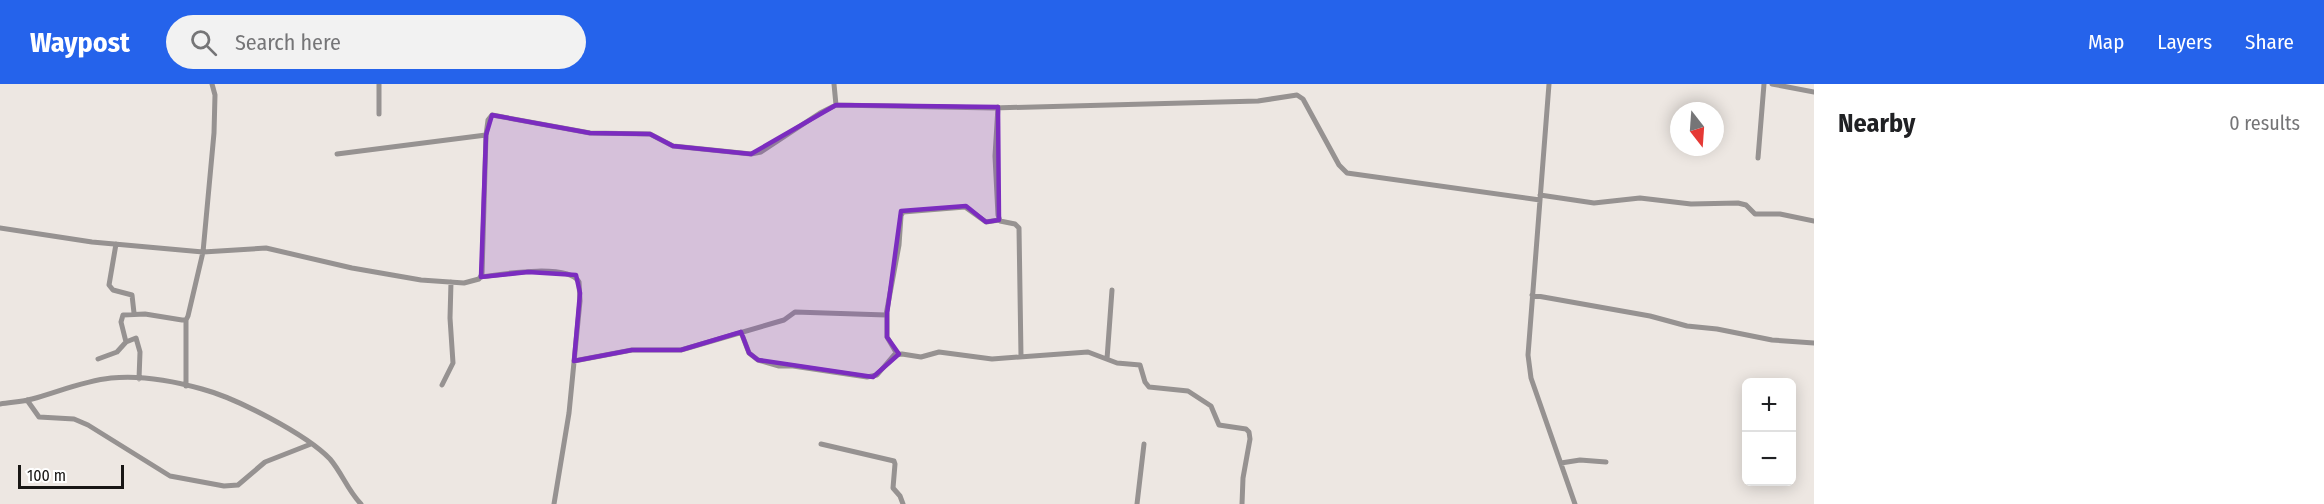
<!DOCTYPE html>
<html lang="en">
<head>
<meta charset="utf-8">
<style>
	body { margin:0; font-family:"Fira Sans Condensed",sans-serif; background:#f2f2f2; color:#202124 }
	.controls { position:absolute; right:18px; bottom:18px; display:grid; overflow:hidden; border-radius:9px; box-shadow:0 3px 15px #0003 }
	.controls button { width:54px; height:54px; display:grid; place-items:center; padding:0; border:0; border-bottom:2px solid #e0e0e0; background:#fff; color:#202124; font:30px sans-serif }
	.compass { position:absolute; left:1670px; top:18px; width:54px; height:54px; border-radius:50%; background:#fff; box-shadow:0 3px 15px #0003; rotate:163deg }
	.scale { position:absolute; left:18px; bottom:15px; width:106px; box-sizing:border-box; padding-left:6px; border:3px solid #181614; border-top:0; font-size:16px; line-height:21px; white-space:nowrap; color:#181614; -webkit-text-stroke:4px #fff; paint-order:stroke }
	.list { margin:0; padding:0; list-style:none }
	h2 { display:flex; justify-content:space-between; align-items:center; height:78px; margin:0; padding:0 24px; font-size:26px }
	h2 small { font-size:20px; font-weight:400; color:#757577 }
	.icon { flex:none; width:33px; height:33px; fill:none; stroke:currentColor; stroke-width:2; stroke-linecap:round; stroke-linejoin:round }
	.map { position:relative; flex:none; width:1814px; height:420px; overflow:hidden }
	header { display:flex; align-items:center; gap:36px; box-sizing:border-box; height:84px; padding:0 30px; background:#2563eb; color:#fff }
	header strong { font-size:28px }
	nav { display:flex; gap:33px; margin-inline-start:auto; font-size:21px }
	.search { width:420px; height:54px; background:#f2f2f2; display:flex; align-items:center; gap:15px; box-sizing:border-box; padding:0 21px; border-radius:33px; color:#757577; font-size:22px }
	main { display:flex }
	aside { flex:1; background:#fff }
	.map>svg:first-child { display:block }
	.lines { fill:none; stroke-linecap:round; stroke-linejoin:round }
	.street { stroke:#969291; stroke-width:5 }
	.marked { fill:#7b2cbf; fill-opacity:0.2; stroke:#7b2cbf; stroke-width:4.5; stroke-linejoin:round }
</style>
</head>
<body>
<header>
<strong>Waypost</strong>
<div class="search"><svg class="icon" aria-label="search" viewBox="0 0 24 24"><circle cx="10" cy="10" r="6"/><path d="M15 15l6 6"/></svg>Search here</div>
<nav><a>Map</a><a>Layers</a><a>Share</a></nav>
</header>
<main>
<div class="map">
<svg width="1814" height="420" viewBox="0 0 1814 420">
	<rect width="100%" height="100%" fill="#ede7e2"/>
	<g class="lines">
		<path class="street" d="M379,0V30
			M834,0L836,21
			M1549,0L1528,271L1531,294L1575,420
			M1772,0L1814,8
			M998,23L995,72L998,131L1000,137L1015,140L1019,144L1021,272
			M337,70L486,51
			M1758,74L1764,0
			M1540,111L1594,119L1640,114L1691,120L1738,119L1746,121L1755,130H1780L1814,137
			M0,144L92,158L203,168L266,164L352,184L421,196L464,199L479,195L482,190L486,51L488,36L492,31L590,49L650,50L673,62L751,70L761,68L820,29L836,21L993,24L1258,17L1297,11L1303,15L1339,81L1347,89L1540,116
			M116,160L109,201L113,206L132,211L134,229
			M481,193C502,190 568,179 579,198L580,217L569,329L554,420
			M1532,211L1650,232L1687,242L1717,245L1772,256L1814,259
			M887,230V253L897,270H899
			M741,248L749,269L758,276L779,282H793L867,293L877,291L894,271L902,270L921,273L939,268L992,275L1088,268L1117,279L1140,281L1145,298L1149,303L1188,307L1211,322L1219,341L1246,345L1249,348L1250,355L1243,394L1242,420
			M126,258L121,238L123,231L145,230L182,236H186L188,232L203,168L214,49L215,11L212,0
			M98,275L117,268L126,258L136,254L140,268L139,295
			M1107,275L1112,206
			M574,277L632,266H681L784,236L795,228L886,231L899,161L901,132L903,128L965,123L986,138L999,136
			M442,301L453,279L450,234L451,198
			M186,302V236
			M27,316L39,333L74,335L88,341L170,392L224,402L238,401L265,378L311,360
			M0,320C10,318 22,318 32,315C58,308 83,297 111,294C141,291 174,297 202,305C236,314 306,350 330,375C342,389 348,407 361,420
			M821,360L894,377L895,380L893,404L900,412L903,420
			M1561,379L1580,376L1606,378
			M1137,420L1144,360"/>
	</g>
	<path class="marked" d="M836,21L998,23L999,136L986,138L966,122L901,127L887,230V253L899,270L873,293L758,276L749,269L741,248L681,266H632L574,277L580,209L576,191L528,188L481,193L486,51L492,31L590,49L650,50L673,62L751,70Z"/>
</svg>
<div class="controls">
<button>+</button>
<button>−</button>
</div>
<svg class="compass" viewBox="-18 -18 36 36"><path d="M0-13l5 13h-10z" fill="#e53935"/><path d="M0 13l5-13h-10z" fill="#757577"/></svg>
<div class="scale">100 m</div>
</div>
<aside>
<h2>Nearby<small>0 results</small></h2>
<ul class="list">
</ul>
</aside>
</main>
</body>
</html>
